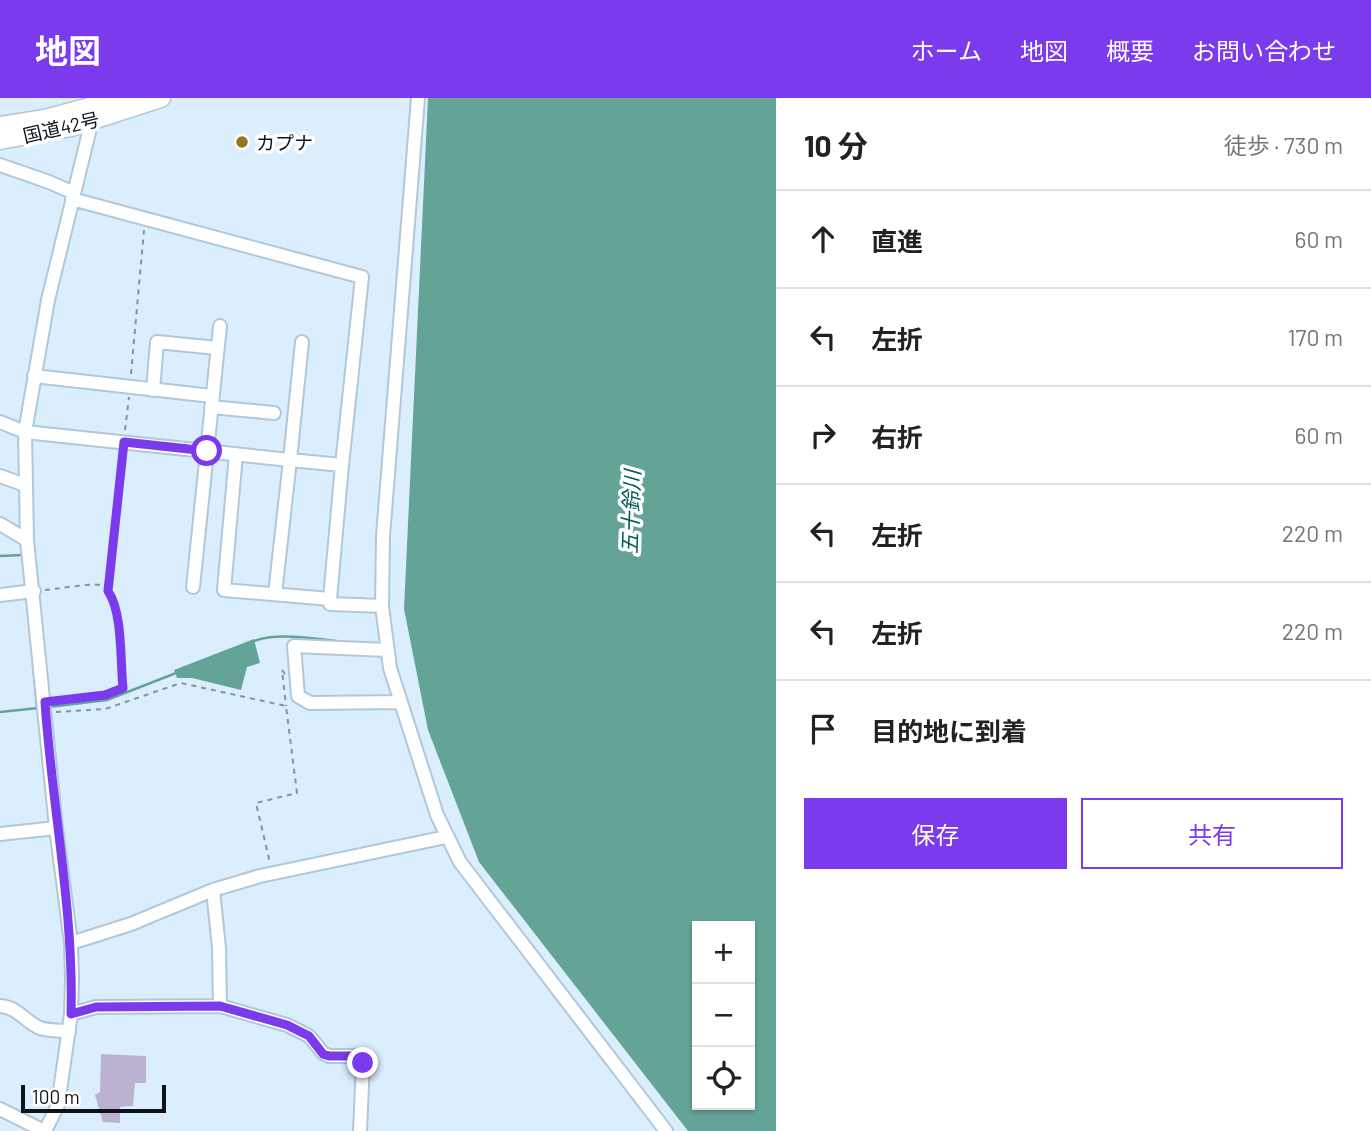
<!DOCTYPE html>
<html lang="ja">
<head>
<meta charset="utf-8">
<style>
	body { margin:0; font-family:Barlow,"Noto Sans JP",sans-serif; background:#f6f6f6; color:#222 }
	.controls { position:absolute; right:21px; bottom:21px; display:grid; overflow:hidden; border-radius:0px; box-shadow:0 2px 5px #0004 }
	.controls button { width:63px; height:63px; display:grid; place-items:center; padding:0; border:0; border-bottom:2px solid #e0e0e0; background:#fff; color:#222; font:35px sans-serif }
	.scale { position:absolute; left:21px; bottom:18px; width:145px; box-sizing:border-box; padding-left:7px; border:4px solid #0c141a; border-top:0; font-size:19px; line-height:24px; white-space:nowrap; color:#0c141a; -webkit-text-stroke:5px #fff; paint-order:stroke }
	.stop { position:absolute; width:21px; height:21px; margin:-16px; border:5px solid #7c3aed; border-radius:50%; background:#fff }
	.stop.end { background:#7c3aed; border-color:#fff; box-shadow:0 2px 7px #0008 }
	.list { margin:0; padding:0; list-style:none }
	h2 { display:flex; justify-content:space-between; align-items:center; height:91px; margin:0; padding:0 28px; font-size:30px }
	h2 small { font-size:23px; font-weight:400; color:#767676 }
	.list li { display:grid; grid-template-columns:46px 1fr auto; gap:21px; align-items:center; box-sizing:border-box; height:98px; padding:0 28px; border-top:2px solid #e0e0e0 }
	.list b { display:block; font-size:26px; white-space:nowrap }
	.list em { font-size:23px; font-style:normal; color:#767676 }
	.actions { display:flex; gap:14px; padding:21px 28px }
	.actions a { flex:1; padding:16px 0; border:2px solid #7c3aed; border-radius:0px; text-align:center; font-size:24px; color:#7c3aed }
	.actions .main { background:#7c3aed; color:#fff }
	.icon { flex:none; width:38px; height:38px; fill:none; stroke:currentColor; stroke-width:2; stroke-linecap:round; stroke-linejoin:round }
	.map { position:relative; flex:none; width:776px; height:1033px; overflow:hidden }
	header { display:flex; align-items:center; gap:42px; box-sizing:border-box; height:98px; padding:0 35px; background:#7c3aed; color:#fff }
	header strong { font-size:33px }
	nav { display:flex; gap:38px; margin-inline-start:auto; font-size:24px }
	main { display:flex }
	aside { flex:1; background:#fff }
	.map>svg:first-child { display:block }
	.green { fill:#bcb2d0 }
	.water { fill:#64a497; fill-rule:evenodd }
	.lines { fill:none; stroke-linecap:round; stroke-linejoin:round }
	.stream { stroke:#64a497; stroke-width:2.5 }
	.minor-casing { stroke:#b0c8d9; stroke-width:16 }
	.highway-casing { stroke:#b0c8d9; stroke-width:21 }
	.path { stroke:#84929d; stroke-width:2; stroke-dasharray:5 5; stroke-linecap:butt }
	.minor { stroke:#fff; stroke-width:12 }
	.highway { stroke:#fff; stroke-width:18 }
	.route { stroke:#7c3aed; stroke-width:9 }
	.poi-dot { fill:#93771e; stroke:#fff; stroke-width:2.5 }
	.labels { text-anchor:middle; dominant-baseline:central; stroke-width:7; stroke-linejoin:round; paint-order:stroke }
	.street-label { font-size:19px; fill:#0c141a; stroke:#fff }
	.poi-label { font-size:19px; fill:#0c141a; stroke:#fff; text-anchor:start }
	.water-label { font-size:21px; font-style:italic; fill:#005f53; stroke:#fff }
</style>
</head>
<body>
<header>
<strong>地図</strong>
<nav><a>ホーム</a><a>地図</a><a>概要</a><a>お問い合わせ</a></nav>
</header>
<main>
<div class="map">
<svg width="776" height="1033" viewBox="0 0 776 1033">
	<rect width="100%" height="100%" fill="#dbeefd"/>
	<path class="green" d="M101,956L146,958V985H135L133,1008L120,1009V1025L103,1024L95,997L100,994Z"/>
	<path class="water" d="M428,0H776V1033H688L479,764L428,632L404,511ZM750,828V1007H697V828Z
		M254,541L260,565L247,569L241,592L192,580H177L174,572Z"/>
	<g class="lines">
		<path class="stream" d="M0,458L23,457
			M254,543C278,534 319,541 344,544
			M33,565L37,610
			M49,609L107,602L176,575
			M0,614L38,610"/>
		<g class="minor-casing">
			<path id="minor" d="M418,0L383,438L382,508L390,570L437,717L460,764L666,1033
				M0,67L49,84L74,95
				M72,101L362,179L342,367
				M302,244L290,362L342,367L330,501
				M34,278L212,298
				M153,292L157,244L217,250
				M211,309L274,315
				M0,324L25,334L290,362L275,496
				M236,356L224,492L330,501V506L382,508
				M0,378L25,387
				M0,426L27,442
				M193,489L220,228
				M0,497L34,493
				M387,552L294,548L298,598L310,605L400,604
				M0,736L56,730
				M213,792L219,850L220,908
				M71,845L131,826L213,792L260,778L446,739
				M0,908C18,909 25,924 40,930C48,933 60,932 69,934
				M71,916L96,909L220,908L287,927L309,938L323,955L329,958H360L363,965L360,1033
				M0,1011L44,1033
				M45,1033L58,1007L71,916L72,880L71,845L56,730L27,442L25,334L48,202L93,18"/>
		</g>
		<g class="highway-casing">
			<path id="highway" d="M0,28L45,21L123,0
				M0,42L71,29L161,0"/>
		</g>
		<path class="path" d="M131,276L144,132
			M125,332L129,299
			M45,492C56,491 91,485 100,487C123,494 121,569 123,590L105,597L56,603
			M108,493L122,355
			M285,576L282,572L286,608
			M56,614L105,611L181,585L286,608L297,695L256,705L270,765"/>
		<use href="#minor" class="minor"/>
		<use href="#highway" class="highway"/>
	</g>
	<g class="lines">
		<path class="route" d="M207,353L124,344L108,493C123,515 120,562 123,590L105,597L45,604C52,709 74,812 71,916L96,909L220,908L287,927L309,938L323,956L329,958H360L363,965"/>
	</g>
	<circle class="poi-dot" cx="242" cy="44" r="7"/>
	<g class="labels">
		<g class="street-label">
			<text transform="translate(61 29) rotate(-13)">国道42号</text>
		</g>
		<g class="poi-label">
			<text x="256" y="44">カプナ</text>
		</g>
		<g class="water-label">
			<text transform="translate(630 414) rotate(-88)">五十鈴川</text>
		</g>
	</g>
</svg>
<div class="controls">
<button>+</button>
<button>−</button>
<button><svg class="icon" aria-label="locate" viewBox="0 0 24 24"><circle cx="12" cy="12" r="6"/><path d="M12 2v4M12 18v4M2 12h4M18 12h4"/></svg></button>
</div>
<div class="scale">100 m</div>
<div class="stop" style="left:207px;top:353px"></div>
<div class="stop end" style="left:363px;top:965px"></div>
</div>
<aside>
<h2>10 分<small>徒歩 · 730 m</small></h2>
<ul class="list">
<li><svg class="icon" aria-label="ahead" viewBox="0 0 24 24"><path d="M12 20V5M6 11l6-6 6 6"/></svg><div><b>直進</b></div><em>60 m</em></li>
<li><svg class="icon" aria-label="left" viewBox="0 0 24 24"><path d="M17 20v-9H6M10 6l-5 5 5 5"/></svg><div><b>左折</b></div><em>170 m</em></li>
<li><svg class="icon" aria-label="right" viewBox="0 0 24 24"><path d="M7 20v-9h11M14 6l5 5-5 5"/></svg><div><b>右折</b></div><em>60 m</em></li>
<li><svg class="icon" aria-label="left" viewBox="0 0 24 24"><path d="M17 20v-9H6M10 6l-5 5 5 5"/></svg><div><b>左折</b></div><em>220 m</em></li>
<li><svg class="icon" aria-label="left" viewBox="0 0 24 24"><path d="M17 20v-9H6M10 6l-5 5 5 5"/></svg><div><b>左折</b></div><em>220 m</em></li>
<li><svg class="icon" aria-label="arrive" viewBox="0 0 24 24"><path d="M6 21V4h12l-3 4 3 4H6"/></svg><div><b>目的地に到着</b></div></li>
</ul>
<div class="actions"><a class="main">保存</a><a>共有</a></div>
</aside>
</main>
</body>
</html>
